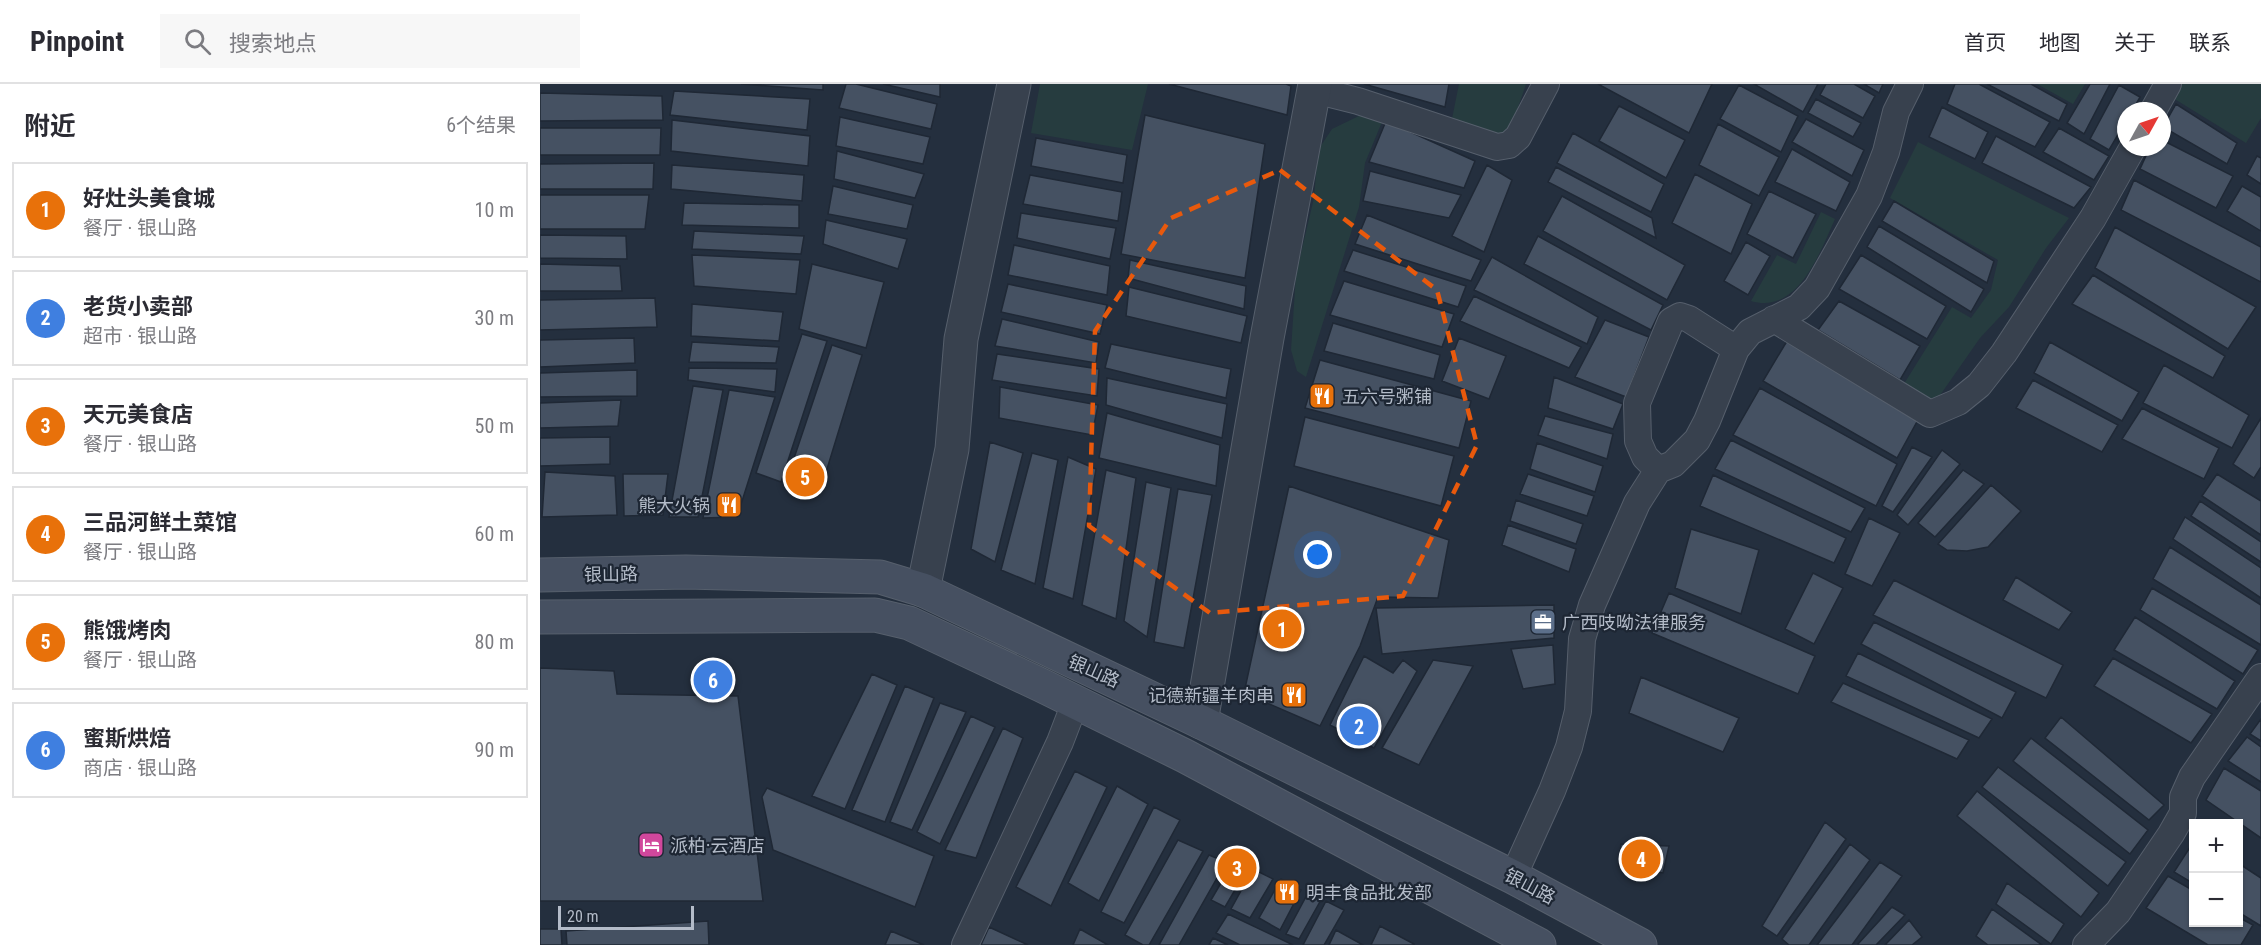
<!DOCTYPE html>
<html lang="zh">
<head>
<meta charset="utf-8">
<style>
	body { margin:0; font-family:"Roboto Condensed","Noto Sans SC",sans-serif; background:#f7f7f7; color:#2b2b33 }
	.controls { position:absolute; right:18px; bottom:18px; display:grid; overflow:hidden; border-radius:0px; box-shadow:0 2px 4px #0004 }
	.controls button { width:54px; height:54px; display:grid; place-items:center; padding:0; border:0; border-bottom:2px solid #e1e1e2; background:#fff; color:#2b2b33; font:30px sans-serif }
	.compass { position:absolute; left:1577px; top:18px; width:54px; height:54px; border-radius:50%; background:#fff; box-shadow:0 2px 4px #0004; rotate:50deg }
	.scale { position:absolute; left:18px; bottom:15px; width:136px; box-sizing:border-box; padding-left:6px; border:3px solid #b4bcc9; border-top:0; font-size:16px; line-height:21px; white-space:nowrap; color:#b4bcc9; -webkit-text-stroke:4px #1d2633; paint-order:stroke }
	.you { position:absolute; left:778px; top:471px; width:21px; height:21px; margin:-15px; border:4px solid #fff; border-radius:50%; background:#1a73e8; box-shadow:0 0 0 9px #1a73e833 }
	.badge { display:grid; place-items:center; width:39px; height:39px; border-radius:50%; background:#56698c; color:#fff; font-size:20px; font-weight:700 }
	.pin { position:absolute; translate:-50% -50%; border:3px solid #fff; box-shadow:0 2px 6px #0006 }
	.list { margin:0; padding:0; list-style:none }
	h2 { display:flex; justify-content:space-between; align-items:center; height:78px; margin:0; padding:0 24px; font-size:26px }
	h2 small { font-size:20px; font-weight:400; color:#7c7c81 }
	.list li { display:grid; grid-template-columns:39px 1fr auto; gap:18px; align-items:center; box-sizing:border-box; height:96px; margin:0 12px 12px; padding:0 12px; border:2px solid #e1e1e2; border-radius:0px }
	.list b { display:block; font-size:22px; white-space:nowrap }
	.list p { margin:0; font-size:20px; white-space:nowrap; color:#7c7c81 }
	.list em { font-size:20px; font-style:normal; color:#7c7c81 }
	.icon { flex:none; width:33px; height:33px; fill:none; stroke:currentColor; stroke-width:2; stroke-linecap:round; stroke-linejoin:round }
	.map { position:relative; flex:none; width:1721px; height:861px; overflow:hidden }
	header { display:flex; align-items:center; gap:36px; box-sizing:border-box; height:84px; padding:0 30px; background:#fff; border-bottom:2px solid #e1e1e2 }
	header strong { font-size:28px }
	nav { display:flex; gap:33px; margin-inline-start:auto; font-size:21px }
	.search { width:420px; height:54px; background:#f7f7f7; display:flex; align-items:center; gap:15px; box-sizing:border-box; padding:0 21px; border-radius:0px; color:#7c7c81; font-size:22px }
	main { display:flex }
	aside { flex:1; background:#fff }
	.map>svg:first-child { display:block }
	.garden { fill:#263c3f }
	.building { fill:#455162; stroke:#1f2835; stroke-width:1.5 }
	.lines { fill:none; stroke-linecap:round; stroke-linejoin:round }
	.lane-casing { stroke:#565f6c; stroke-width:28 }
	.street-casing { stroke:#565f6c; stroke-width:35 }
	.secondary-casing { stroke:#565f6c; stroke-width:35 }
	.lane { stroke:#38414e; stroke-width:26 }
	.street { stroke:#38414e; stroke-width:33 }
	.secondary { stroke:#465061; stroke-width:33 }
	.marked { fill:none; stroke:#e8590c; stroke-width:4.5; stroke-dasharray:12 8; stroke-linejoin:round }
	.labels { text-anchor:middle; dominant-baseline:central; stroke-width:4.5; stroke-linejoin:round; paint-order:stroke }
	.poi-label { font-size:18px; fill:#b4bcc9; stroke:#1d2633; text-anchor:start }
	.street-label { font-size:18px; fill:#b4bcc9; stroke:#1d2633 }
</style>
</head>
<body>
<header>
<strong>Pinpoint</strong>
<div class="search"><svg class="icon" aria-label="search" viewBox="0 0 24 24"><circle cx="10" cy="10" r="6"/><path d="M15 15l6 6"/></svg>搜索地点</div>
<nav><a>首页</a><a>地图</a><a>关于</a><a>联系</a></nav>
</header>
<main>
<aside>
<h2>附近<small>6个结果</small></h2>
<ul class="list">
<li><span class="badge" style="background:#e8710a">1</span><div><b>好灶头美食城</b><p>餐厅 · 银山路</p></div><em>10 m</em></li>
<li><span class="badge" style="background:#3f7fe0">2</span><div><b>老货小卖部</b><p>超市 · 银山路</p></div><em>30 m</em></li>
<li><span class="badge" style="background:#e8710a">3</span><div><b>天元美食店</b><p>餐厅 · 银山路</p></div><em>50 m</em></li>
<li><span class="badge" style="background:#e8710a">4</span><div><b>三品河鲜土菜馆</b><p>餐厅 · 银山路</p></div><em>60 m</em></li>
<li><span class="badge" style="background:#e8710a">5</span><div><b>熊饿烤肉</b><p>餐厅 · 银山路</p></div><em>80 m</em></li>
<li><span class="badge" style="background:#3f7fe0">6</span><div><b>蜜斯烘焙</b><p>商店 · 银山路</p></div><em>90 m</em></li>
</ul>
</aside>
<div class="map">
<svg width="1721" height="861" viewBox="0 0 1721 861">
	<rect width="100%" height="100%" fill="#242f3e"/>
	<path class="garden" d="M500,0H608L592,66L491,49Z
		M919,0H986C983,9 974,37 969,44C955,60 927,42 912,35Z
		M1497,0H1545L1533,20Z
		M1642,0H1721V34L1706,59L1633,14Z
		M825,29L844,33L825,79L819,123L766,293L757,287L751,266L756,190L774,114L778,66L792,45Z
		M1378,58L1529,134L1506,164L1469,223L1440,254L1396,317L1392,319L1362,303L1412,223L1431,234L1451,206L1458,176L1350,114Z
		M1281,128L1295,135C1280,168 1258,231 1211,217L1237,171L1256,180Z"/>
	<path class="building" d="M201,0H283V6Z
		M306,0H316L397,20L391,45L299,24Z
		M343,0H400V13Z
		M629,0H746L751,2L747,31Z
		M824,0H909L905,23Z
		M1058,0H1172L1149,49Z
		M1214,0H1278L1263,28Z
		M1286,0H1314L1335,12L1323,34L1280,11Z
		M1324,0H1343L1339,9Z
		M1415,0H1439L1510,38L1495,63L1407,20Z
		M1447,0H1491L1527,20L1519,37Z
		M1550,0H1570L1544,50L1527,39Z
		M1199,1L1258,32L1241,68L1180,35Z
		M1579,1L1600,13L1592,27H1586V37L1569,66L1550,55Z
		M134,7L270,15L267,46L130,31Z
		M0,9L122,12L123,36L0,37Z
		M1276,15L1321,39L1313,53L1268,29Z
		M1636,20L1697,59L1687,80L1623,43Z
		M1079,22L1145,56L1126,94L1059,57Z
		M1402,23L1448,48L1435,75L1389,53Z
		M605,31L725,60L705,194L581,170Z
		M300,33L390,53L383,80L296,62Z
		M1266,35L1324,66L1312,92L1252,58Z
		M132,36L270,52L268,82L131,67Z
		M846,37L935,77L924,104L829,78Z
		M1178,40L1239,73L1219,112L1159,81Z
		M0,44H121L120,71H0Z
		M1519,44L1569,72L1554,96L1503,68Z
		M1033,49L1124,100L1111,128L1017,79Z
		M1456,52L1551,103L1534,124L1442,79Z
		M496,54L587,71L583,99L491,82Z
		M1622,56L1693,92L1676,124L1600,85L1610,63H1622Z
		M1252,65L1310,98L1296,127L1235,98Z
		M297,67L384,90L375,114L294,95Z
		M1717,72L1721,74V100L1707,91Z
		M114,79L113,105H0V80Z
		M132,81L264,91L262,117L131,105Z
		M947,81L972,96L944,168L912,152Z
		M1016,83L1112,134L1116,154L1008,98Z
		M830,87L921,111L909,134L823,117Z
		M1155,90L1212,120L1191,170L1132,139Z
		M490,91L582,108L578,137L483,120Z
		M1594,96L1721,163V198L1581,126Z
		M293,102L373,121L367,145L288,130Z
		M1702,102L1721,113V147L1687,127Z
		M1229,107L1276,130L1253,174L1207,150Z
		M0,111H109L105,145H0Z
		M1022,112L1145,181L1127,216L1003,147Z
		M1354,117L1454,177L1447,199L1342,137Z
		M144,119L259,121V144L142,141Z
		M481,129L576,144L570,175L477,154Z
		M827,131L941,176L931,197L815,160Z
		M286,136L367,155L358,185L283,160Z
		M1339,142L1444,205L1431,228L1327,163Z
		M1575,143L1716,223L1688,265L1555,184Z
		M154,147L264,152L261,170L152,165Z
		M0,151L86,152L87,175L0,174Z
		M998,152L1123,221L1111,246L984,180Z
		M1206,158L1230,172L1208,211L1184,197Z
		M474,161L570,182L567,211L468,191Z
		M813,166L926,202L918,223L804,187Z
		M152,171L260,176L256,210L154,202Z
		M1321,171L1406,222L1387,255L1299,205Z
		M952,173L1058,233L1047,260L934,206Z
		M590,176L706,202L704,225L588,194Z
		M0,180L80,182L82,207H0Z
		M272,180L344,198L326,264L259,245Z
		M1553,191L1685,272L1673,294L1532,220Z
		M804,197L914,230L902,263L790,231Z
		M468,200L567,221L560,250L461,228Z
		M589,203L707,232L701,259L586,232Z
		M934,212L1041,263L1029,284L920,237Z
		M115,214L117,243L0,246V216Z
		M1299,217L1380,262L1360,296L1278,246Z
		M152,220L243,228L239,257L151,252Z
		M462,235L559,258L556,279L455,262Z
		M1065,236L1109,253L1086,313L1035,293Z
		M793,239L900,271L894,295L784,267Z
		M262,250L287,257L241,398L216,389Z
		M94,254L95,279L0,283V256Z
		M919,254L966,272L949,315L902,297Z
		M1247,257L1379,334L1357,374L1223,297Z
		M152,258L239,263L236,279L149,278Z
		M1510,258L1599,308L1582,337L1494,289Z
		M571,260L691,285L686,314L565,284Z
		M292,261L322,271L279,411L245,401Z
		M457,270L559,285L557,312L452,296Z
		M780,276L931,317L919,364L765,324Z
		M1624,281L1709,331L1692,364L1603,319Z
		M149,284L237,285L235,308L148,296Z
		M97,286V312L0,313V289Z
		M1014,293L1083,320L1073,345L1008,324Z
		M567,294L687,320L682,354L566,321Z
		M1493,296L1578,341L1562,368L1476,324Z
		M153,302L183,306L158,433H129Z
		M460,303L558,321L552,351L459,334Z
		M1220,304L1357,380L1336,422L1193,351Z
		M189,306L235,313L197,433L163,434Z
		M81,316L78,342L0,344V319Z
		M1602,324L1679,364L1664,395L1582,355Z
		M567,329L680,361L676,402L559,374Z
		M1005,332L1073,350L1067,375L998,351Z
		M765,333L914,372L901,422L754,382Z
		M1721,334V383L1714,394L1693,380Z
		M70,353V380L0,382V354Z
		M1191,356L1325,424L1311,448L1175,385Z
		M450,358L483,369L455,478L431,465Z
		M997,359L1063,382L1055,408L990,385Z
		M1372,363L1392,373L1353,428L1342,422Z
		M1402,366L1420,380L1368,441L1357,431Z
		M492,369L518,376L495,500L461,486Z
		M528,373L556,385L533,515L503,504Z
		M566,386L596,394L576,535L542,521Z
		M1423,386L1444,400L1395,453L1378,439Z
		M5,388L75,392L77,431L2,433Z
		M83,390H128L123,431L84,432Z
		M988,390L1054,412L1047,432L980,410Z
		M1677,390L1721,417V451L1662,412Z
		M1173,391L1306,454L1294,479L1160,422Z
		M606,398L631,404L607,553L584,537Z
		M1451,401L1481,427L1448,463L1427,467L1407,466L1398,460Z
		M749,402L909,456L898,514L838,513L820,562L780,642L704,609Z
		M638,405L672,411L644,564L614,558Z
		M976,416L1043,440L1036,460L970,437Z
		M1660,417L1721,458V478L1651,432Z
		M1645,433L1721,484V514L1633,455Z
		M1329,434L1360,449L1332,502L1305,490Z
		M968,441L1036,465L1029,488L962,461Z
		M1151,445L1219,466L1201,530L1135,504Z
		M1630,463L1721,521V561L1613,495Z
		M1273,489L1303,504L1274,560L1245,545Z
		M1476,493L1532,528L1519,546L1463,516Z
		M1354,496L1523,581L1506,614L1333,531Z
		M1612,504L1718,566L1703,590L1600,526Z
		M1129,509L1275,572L1258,610L1112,549Z
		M1014,521V554L842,570L836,524Z
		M1595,533L1695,597L1677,625L1574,566Z
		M1334,538L1476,608L1462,634L1321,560Z
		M1013,561L1015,600L983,605L971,565Z
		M1318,569L1452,635L1439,654L1306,592Z
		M824,572L853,589L863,576L877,587L834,664L790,641Z
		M1573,574L1672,630L1651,659L1554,602Z
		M893,576L933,582L879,681L842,664Z
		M0,584L74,587L77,610L198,612L223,817H0Z
		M332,590L357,601L305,725L272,712Z
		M1101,593L1199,634L1183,668L1089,629Z
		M1303,599L1429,656L1417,675L1291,618Z
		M365,602L394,614L345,738L312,726Z
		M400,619L426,628L372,746L350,738Z
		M431,632L455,643L400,760L377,748Z
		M1521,633L1624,721L1609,736L1505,654Z
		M1721,635V657L1710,650Z
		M463,644L483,654L436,774L405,766Z
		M1707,653L1721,663V698L1688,677Z
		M1491,654L1608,746L1590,770L1473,677Z
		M1458,683L1586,778L1568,802L1442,703Z
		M1684,684L1721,707V754L1666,716Z
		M535,687L567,703L511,822L476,803Z
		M577,702L608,720L559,817L528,799Z
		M227,704L394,772L375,823L233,766L222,713Z
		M1437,707L1559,809L1541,833L1417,732Z
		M614,723L640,736L584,839L561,828Z
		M1285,738L1306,755L1237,852L1222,842Z
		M638,756L663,767L609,861H603L585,851Z
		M1654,757V800L1634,788Z
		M1081,760L1129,762L1123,789L1079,782Z
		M1310,760L1330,776L1269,861H1249L1242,855Z
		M669,771L686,778L639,861H619Z
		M695,775L709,782L685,823L671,816Z
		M1340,778L1362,792L1312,861H1277Z
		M1698,779L1721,794V842L1698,828Z
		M713,785L733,795L710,834L691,825Z
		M1628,792L1654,807V838H1698V833L1713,841L1701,861H1668L1606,824Z
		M741,795L761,806L740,846L719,834Z
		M1467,799L1524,840L1511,860L1456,820Z
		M768,809L782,814L759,855L746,850Z
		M786,817L804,826L784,861H763Z
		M1352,823L1365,831L1336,861H1319L1318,860Z
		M1452,825L1502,861H1448L1436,852Z
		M688,830L753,861H700L676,849Z
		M1369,836L1382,853L1372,861H1345Z
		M168,837L169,861H27L26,847Z
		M840,842L874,860V861H831Z
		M449,843L488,861H441Z
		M0,845H21L22,861H0Z
		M540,845L568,861H533Z
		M796,846L823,861H789Z
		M351,847L384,861H345Z
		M673,854L688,861H669Z"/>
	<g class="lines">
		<g class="lane-casing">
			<path id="lane" d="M774,6L818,17L957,63L969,61L978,53L1006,0
				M1613,27L1628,0
				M1234,235L1390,330L1418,318L1439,301L1464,269L1553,134L1593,63
				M1118,386L1105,373L1098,357L1097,319L1131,237L1140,232L1149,235L1196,265
				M973,793L1012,707L1029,663L1038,627L1042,555L1052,521L1097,419L1118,386L1133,380L1157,356L1167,337L1196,265L1210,248L1259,223L1277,204L1329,112L1346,68L1356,28L1370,0
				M425,861L520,658L535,619
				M1546,861L1578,828L1631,750L1643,729V713L1652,693L1721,593"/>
		</g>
		<g class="street-casing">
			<path id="street" d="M383,506L412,365L421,255L474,0
				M661,638L727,254L775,0"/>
		</g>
		<g class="secondary-casing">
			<path id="secondary" d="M0,491L146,488L340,493L383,506L661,638L973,793L1100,861
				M0,533L335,531L369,539L501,601L645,672L999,861"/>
		</g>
		<use href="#lane" class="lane"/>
		<use href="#street" class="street"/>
		<use href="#secondary" class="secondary"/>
	</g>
	<path class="marked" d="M740,86L897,206L937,361L863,512L670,529L549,442L555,247L631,134Z"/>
	<defs>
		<g id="restaurant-square" transform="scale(1.35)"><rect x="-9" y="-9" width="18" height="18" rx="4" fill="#e8710a" stroke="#1d2633"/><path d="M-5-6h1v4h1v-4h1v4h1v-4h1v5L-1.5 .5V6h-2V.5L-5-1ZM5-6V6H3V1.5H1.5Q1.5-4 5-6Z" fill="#fff"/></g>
		<g id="office-square" transform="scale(1.35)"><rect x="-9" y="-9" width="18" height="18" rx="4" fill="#5c6f8a" stroke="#1d2633"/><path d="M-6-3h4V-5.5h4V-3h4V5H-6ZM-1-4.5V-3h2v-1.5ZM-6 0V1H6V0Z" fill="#fff"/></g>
		<g id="hotel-square" transform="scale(1.35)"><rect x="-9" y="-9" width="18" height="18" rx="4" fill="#d1479c" stroke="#1d2633"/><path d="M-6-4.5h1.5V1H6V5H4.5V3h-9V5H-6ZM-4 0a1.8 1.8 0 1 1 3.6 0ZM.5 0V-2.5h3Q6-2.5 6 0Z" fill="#fff"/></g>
	</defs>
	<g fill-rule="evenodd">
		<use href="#restaurant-square" x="782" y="312"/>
		<use href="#restaurant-square" x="189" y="421"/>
		<use href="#office-square" x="1003" y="538"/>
		<use href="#restaurant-square" x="754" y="611"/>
		<use href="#hotel-square" x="111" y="761"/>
		<use href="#restaurant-square" x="747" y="808"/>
	</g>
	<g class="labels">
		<g class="poi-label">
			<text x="802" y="312">五六号粥铺</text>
			<text x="170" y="421" text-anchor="end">熊大火锅</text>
			<text x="1022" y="538">广西吱呦法律服务</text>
			<text x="734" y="611" text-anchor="end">记德新疆羊肉串</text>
			<text x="130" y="761">派柏·云酒店</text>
			<text x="766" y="808">明丰食品批发部</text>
		</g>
		<g class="street-label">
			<text transform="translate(71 490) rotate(-1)">银山路</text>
			<text transform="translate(554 587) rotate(24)">银山路</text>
			<text transform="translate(990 802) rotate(28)">银山路</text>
		</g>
	</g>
</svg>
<div class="controls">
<button>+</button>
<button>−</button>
</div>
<svg class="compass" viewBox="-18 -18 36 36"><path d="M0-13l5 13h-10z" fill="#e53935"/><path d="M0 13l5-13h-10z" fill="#7c7c81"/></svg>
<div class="scale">20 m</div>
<div class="you"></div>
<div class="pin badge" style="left:742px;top:545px;background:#e8710a">1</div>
<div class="pin badge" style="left:819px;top:642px;background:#3f7fe0">2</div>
<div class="pin badge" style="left:697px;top:784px;background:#e8710a">3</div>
<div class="pin badge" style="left:1101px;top:775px;background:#e8710a">4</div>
<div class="pin badge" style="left:265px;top:393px;background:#e8710a">5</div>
<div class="pin badge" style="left:173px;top:596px;background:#3f7fe0">6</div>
</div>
</main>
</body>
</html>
